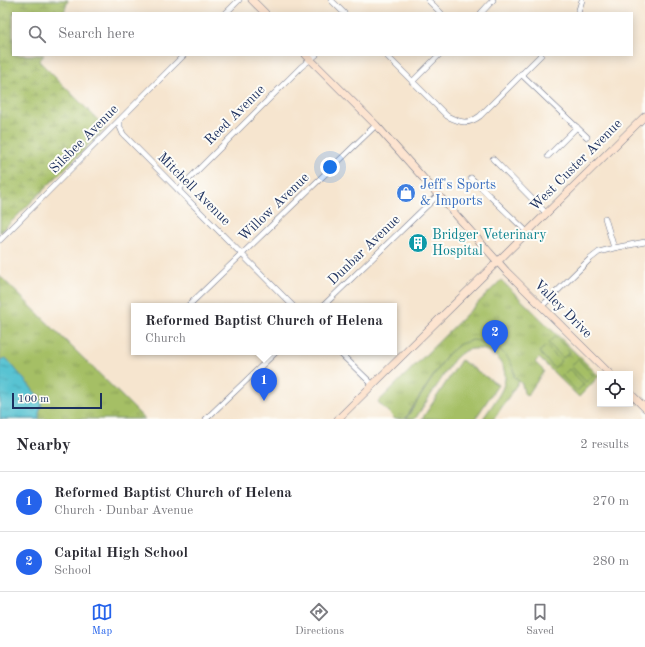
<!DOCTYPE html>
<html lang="en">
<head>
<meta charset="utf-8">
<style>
	body { margin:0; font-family:"Old Standard TT",serif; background:#f7f7f7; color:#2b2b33 }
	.controls { position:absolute; right:12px; bottom:12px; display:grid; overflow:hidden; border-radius:0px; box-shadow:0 2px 10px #0003 }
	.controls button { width:36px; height:36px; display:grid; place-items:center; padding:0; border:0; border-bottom:1px solid #e1e1e2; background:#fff; color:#2b2b33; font:20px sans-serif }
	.scale { position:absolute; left:12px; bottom:10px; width:90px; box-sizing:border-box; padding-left:4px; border:2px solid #1b2f5e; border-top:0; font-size:11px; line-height:14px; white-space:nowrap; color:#1b2f5e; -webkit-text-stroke:3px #fdfcf7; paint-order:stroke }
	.you { position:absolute; left:330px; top:167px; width:14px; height:14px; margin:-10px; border:3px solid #fff; border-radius:50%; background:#1a73e8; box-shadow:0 0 0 6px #1a73e833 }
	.badge { display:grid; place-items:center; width:26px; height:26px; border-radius:50%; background:#2563eb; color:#fff; font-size:13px; font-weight:700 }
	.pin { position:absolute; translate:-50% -33px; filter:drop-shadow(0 1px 2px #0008) }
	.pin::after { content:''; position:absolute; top:21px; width:14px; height:12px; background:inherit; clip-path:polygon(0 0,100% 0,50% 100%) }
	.popup { position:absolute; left:131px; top:303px; width:266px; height:52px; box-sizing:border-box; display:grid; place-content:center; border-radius:0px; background:#fff; filter:drop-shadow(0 1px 3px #0005); font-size:13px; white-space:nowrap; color:#7c7c81 }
	.popup b { font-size:15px; color:#2b2b33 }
	.popup::after { content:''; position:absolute; left:50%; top:100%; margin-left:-8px; border:8px solid transparent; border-top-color:#fff }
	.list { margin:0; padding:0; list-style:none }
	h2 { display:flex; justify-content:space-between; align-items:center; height:52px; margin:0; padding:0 16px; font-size:17px }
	h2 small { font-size:13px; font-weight:400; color:#7c7c81 }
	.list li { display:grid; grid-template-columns:26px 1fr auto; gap:12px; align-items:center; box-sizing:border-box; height:60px; padding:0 16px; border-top:1px solid #e1e1e2 }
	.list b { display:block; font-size:15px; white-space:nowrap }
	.list p { margin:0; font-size:13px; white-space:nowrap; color:#7c7c81 }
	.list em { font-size:13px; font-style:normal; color:#7c7c81 }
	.icon { flex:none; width:22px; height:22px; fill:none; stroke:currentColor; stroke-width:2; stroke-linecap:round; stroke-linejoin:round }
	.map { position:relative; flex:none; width:645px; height:419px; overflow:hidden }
	.search { position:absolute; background:#fff; box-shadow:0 2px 10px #0003; left:12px; right:12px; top:12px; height:44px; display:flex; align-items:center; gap:10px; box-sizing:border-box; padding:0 14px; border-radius:0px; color:#7c7c81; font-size:15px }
	.sheet { height:172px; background:#fff }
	nav { display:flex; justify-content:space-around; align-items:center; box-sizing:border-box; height:56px; border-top:1px solid #e1e1e2; background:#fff; font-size:11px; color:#7c7c81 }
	nav a { display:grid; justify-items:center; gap:2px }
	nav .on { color:#2563eb }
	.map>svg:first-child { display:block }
	.wetland { fill:url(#wetland-marsh); stroke:#607762 }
	.park { fill:url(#park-tufts); stroke:#607762 }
	.pitch { fill:#a5bf65; stroke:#607762 }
	.water { fill:url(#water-ripples); stroke:#3a7998 }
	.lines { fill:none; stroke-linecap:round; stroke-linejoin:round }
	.street-casing { stroke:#686f86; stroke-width:6 }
	.secondary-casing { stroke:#686f86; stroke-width:8 }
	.street { stroke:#fff; stroke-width:5 }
	.secondary { stroke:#fde4d0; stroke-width:7 }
	.labels { text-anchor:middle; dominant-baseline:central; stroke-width:4; stroke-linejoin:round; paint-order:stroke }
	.street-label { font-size:14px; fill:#1b2f5e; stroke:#fdfcf7 }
	.shop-label { font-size:14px; fill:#366cbe; stroke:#fdfcf7; text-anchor:start }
	.culture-label { font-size:14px; fill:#0d838f; stroke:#fdfcf7; text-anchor:start }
</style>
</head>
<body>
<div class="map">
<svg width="645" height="419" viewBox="0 0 645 419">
	<defs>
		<pattern id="wetland-marsh" width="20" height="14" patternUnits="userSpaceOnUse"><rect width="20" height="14" fill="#a5bf65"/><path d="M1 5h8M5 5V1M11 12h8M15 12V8" fill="none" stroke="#869c56"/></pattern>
		<pattern id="park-tufts" width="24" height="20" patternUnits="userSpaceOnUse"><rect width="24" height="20" fill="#a5bf65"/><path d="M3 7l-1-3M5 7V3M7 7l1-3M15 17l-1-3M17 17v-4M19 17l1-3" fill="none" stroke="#869c56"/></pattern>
		<pattern id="water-ripples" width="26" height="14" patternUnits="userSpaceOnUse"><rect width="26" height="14" fill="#58c3d2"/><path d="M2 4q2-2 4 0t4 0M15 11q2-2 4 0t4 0" fill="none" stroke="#489fae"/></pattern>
	</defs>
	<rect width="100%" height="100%" fill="#fdfcf7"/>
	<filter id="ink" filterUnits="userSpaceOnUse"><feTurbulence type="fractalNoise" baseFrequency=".025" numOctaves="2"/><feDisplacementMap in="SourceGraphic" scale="8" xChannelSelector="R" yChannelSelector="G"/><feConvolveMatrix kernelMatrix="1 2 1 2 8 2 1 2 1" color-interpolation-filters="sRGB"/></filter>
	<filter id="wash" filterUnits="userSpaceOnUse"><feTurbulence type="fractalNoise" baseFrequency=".012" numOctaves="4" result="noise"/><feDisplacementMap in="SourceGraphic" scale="16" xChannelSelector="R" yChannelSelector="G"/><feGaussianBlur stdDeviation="0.9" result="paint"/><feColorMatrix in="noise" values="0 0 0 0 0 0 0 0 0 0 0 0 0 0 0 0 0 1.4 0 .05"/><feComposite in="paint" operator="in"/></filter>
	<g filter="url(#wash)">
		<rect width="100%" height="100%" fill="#f6e5cf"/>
		<path class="wetland" d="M0,0H68L64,13H13V55H44L39,61L106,128L0,233Z"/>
		<path class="park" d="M0,276L145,419H0Z
			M501,280L599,376L579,397L539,358L535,362L544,371L527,396L524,393L522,384L514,377V372L500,349L460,344L447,355L405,419H395L378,402Z"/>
		<path class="pitch" d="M555,336L570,352L563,358L548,343Z
			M473,340C493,343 514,354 514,377L519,381L494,419H483C489,409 505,390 505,379C506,361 490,347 473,349C465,349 458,355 453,361L415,419H406L447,355L460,344Z
			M546,346L561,361L554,368L539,352Z
			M578,359L593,375L586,382L571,366Z
			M461,360L498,385L475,419H422Z
			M569,369L584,384L577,391L562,376Z"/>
		<path class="water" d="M5,358L7,359L38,396L42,404L39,413V419H0V360Z"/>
	</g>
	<g filter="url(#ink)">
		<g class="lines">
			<g class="street-casing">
				<path id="street" d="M331,0L344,13
					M428,0L441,13
					M226,13L239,0
					M481,13L493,0
					M578,13L582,0
					M386,55L447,116C461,123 468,125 480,116L541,55
					M521,74L587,137
					M412,82L439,55
					M120,120V127L123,134L293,306
					M548,156L577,127
					M493,159L546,213
					M471,178L527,232
					M178,190L301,67L316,55
					M605,218L614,248
					M0,240L184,55
					M188,306L376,125
					M323,306L439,194
					M541,307L590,259L599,252L614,248L645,242
					M339,352L373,385
					M206,419L276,352"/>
			</g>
			<g class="secondary-casing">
				<path id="secondary" d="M252,0L265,13
					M306,55L376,125L506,271L610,374
					M630,393L645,408
					M338,419L645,116"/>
			</g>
			<use href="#street" class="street"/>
			<use href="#secondary" class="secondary"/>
		</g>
	</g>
	<defs>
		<g id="shop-disc" transform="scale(1)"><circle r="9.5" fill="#3f7fe0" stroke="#fdfcf7"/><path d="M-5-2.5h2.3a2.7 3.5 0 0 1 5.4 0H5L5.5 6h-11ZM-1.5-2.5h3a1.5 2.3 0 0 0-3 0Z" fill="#fff"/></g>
		<g id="building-disc" transform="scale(1)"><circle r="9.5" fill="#0f9aa8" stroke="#fdfcf7"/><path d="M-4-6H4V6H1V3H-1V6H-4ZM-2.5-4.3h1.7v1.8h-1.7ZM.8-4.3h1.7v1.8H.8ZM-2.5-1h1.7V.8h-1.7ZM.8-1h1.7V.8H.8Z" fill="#fff"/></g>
	</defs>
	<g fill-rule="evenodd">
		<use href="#shop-disc" x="406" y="193"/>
		<use href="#building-disc" x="418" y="243"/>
	</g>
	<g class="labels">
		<g class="street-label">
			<text transform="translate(235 115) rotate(-45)">Reed Avenue</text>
			<text transform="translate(84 139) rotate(-45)">Silsbee Avenue</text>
			<text transform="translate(576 165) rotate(-45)">West Custer Avenue</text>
			<text transform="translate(194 189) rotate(45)">Mitchell Avenue</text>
			<text transform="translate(274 207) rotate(-44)">Willow Avenue</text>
			<text transform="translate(364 250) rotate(-44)">Dunbar Avenue</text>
			<text transform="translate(563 309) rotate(45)">Valley Drive</text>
		</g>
		<g class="shop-label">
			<text x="420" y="185">Jeff's Sports<tspan x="420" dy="16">&amp; Imports</tspan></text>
		</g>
		<g class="culture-label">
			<text x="432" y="235">Bridger Veterinary<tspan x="432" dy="16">Hospital</tspan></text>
		</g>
	</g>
</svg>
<div class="controls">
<button><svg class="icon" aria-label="locate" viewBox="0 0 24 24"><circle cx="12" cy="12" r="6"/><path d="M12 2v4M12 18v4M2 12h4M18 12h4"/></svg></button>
</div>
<div class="scale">100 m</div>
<div class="you"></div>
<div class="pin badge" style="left:264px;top:401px">1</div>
<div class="popup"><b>Reformed Baptist Church of Helena</b>Church</div>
<div class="pin badge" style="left:495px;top:353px">2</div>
<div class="search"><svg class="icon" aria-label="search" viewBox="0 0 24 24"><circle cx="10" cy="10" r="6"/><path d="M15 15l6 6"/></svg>Search here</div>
</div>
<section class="sheet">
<h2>Nearby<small>2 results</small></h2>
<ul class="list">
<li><span class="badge">1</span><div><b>Reformed Baptist Church of Helena</b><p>Church · Dunbar Avenue</p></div><em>270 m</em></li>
<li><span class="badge">2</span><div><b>Capital High School</b><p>School</p></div><em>280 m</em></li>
</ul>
</section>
<nav>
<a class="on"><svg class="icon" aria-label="map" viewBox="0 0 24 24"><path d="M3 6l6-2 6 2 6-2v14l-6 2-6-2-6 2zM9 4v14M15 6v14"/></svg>Map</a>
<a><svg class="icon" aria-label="directions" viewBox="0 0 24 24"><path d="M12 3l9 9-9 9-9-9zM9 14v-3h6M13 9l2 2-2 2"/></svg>Directions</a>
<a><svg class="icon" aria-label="saved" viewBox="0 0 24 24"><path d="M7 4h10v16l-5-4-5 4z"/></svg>Saved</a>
</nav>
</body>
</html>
